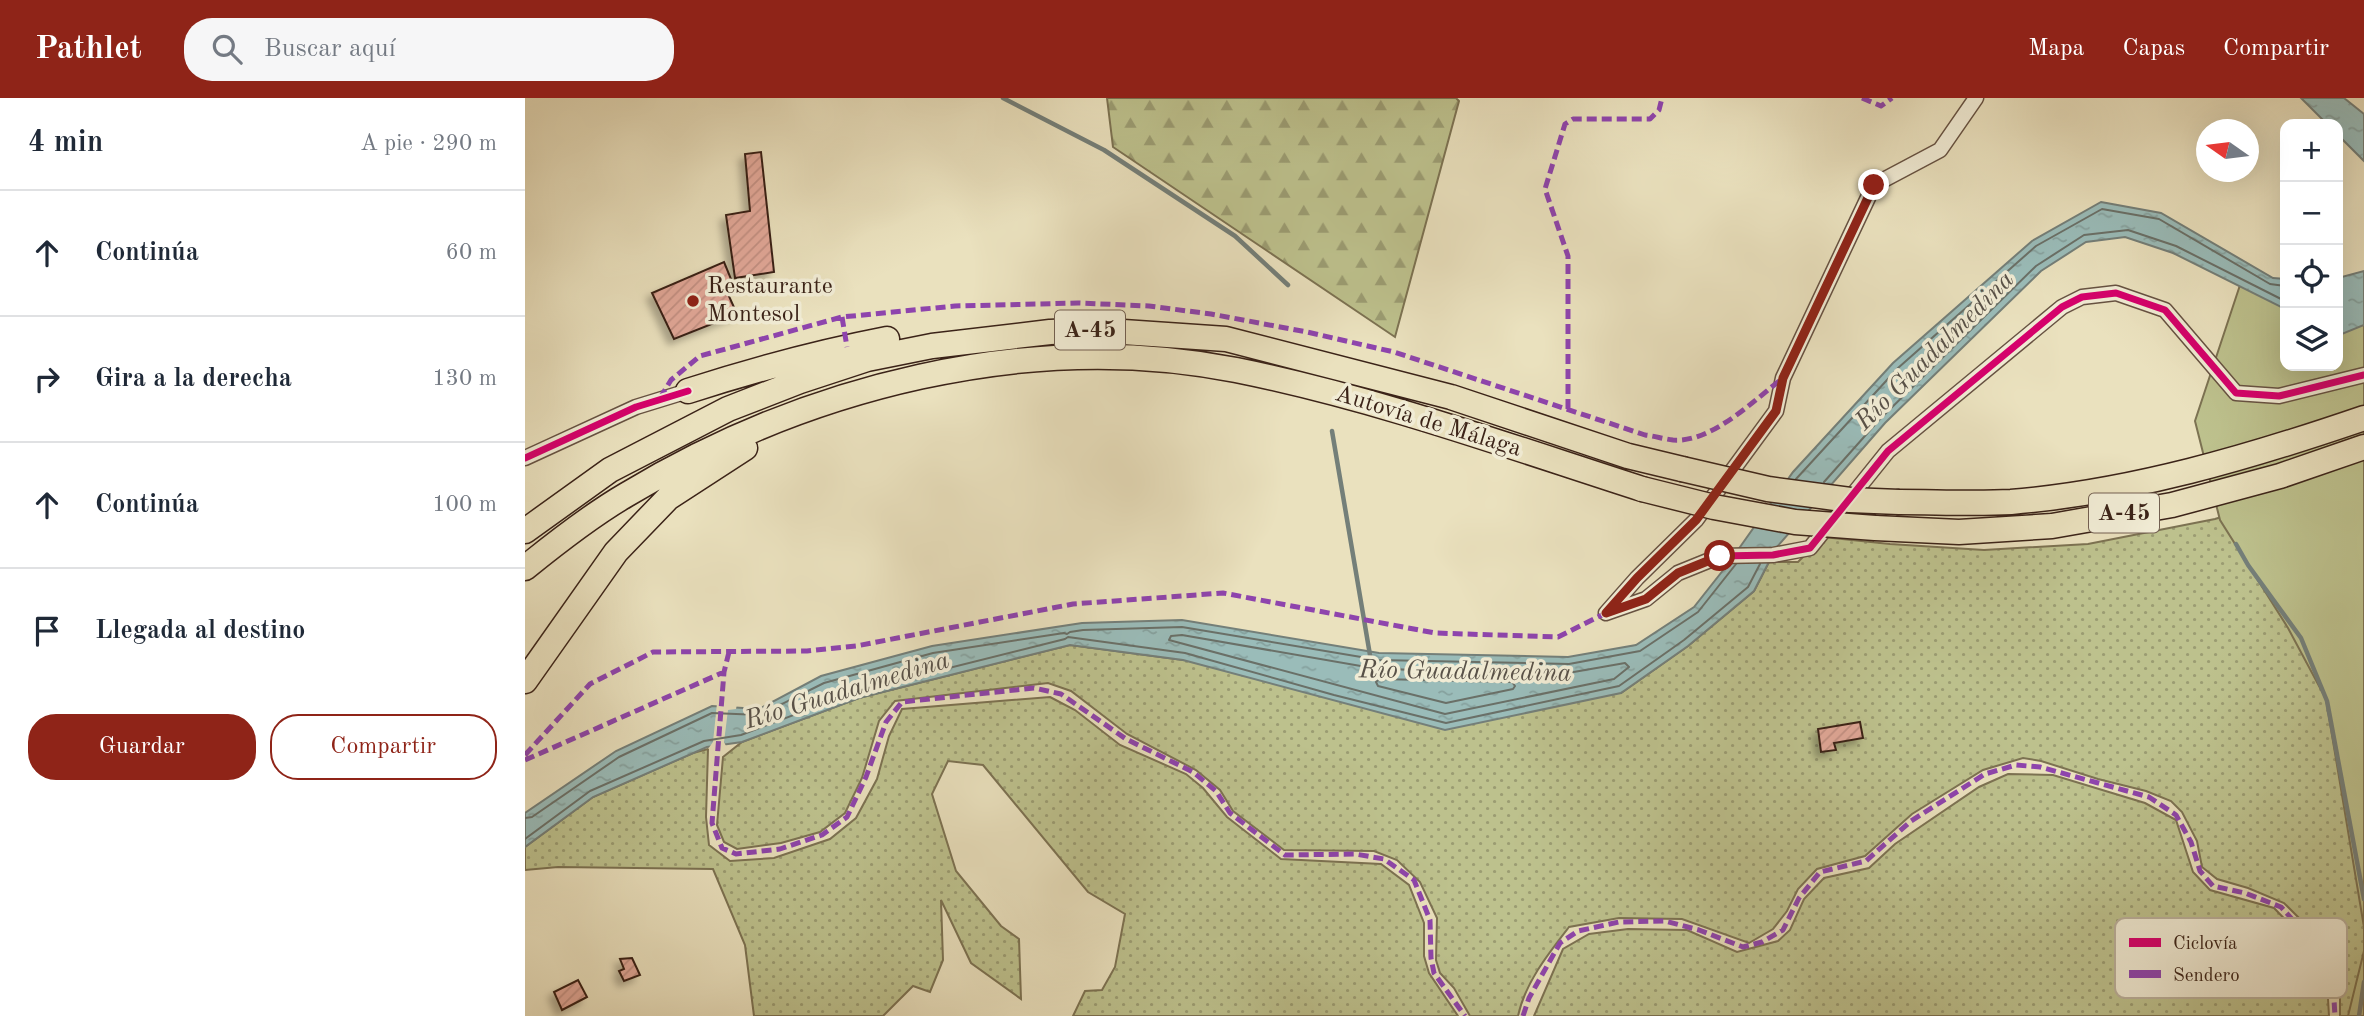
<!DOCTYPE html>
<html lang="es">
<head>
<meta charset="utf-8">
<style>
	body { margin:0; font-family:"Old Standard TT",serif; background:#f6f6f7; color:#1f2937 }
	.controls { position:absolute; right:21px; top:21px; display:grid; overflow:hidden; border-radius:14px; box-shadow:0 7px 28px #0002 }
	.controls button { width:63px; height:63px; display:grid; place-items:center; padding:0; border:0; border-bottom:2px solid #e0e1e3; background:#fff; color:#1f2937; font:35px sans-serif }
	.compass { position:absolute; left:1671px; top:21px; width:63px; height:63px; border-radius:50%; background:#fff; box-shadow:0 7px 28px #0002; rotate:284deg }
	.stop { position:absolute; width:21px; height:21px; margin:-16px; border:5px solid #8f2418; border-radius:50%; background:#fff }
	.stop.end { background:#8f2418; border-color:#fff; box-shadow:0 2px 7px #0008 }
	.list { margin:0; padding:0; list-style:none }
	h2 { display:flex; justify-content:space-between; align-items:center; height:91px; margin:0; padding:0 28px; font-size:30px }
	h2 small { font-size:23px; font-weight:400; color:#747a83 }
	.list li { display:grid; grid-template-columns:46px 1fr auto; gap:21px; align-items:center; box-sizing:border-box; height:126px; padding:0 28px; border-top:2px solid #e0e1e3 }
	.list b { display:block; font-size:26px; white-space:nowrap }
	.list em { font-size:23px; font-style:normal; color:#747a83 }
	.actions { display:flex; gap:14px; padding:21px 28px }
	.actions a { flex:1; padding:16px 0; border:2px solid #8f2418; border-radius:28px; text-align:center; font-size:24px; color:#8f2418 }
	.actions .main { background:#8f2418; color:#fff }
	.icon { flex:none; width:38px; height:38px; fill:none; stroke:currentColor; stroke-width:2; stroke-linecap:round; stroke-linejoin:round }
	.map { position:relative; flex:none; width:1839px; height:918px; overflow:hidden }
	header { display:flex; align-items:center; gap:42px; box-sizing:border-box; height:98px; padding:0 35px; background:#8f2418; color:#fff }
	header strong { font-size:33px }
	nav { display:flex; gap:38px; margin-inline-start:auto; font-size:24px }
	.search { width:490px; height:63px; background:#f6f6f7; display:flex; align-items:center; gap:18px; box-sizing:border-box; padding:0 24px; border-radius:28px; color:#747a83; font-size:26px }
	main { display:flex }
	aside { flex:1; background:#fff }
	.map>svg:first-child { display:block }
	.grass { fill:url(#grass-dots); stroke:#7c7252; stroke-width:2 }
	.forest { fill:url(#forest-firs); stroke:#7c7252; stroke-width:2 }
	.green { fill:#bdc18d; stroke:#7c7252; stroke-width:2 }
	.water { fill:url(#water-ripples); stroke:#747f79; stroke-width:2 }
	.pier { fill:#eae1be }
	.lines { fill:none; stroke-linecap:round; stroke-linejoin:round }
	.shore { stroke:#6a7068; stroke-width:2 }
	.stream { stroke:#747f79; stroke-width:4.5 }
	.building { fill:url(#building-hatch); stroke:#3b2318; stroke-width:2; filter:url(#shadow) }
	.minor-casing { stroke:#675242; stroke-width:17 }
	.motorway-casing { stroke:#3b2318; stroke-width:27 }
	.minor { stroke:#f1ecd5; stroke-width:14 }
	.motorway { stroke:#eae1be; stroke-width:24 }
	.motorway-bridge-casing { stroke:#3b2318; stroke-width:27; stroke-linecap:butt }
	.motorway-bridge { stroke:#eae1be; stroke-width:24 }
	.quiet { stroke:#8e44ad; stroke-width:5; stroke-dasharray:10 5; stroke-linecap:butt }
	.cycleway-casing { stroke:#f1ecd5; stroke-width:11 }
	.cycleway { stroke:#d6006c; stroke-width:7 }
	.route { stroke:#8f2418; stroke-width:9 }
	.poi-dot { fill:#8f2418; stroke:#f1ecd5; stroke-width:2.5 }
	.labels { text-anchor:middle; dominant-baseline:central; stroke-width:7; stroke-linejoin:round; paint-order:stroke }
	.shield { fill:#f1ecd5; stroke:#725f51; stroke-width:2 }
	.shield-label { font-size:23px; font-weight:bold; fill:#3b2318 }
	.poi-label { font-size:24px; fill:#3b2318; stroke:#f1ecd5; text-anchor:start }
	.street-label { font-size:24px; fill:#3b2318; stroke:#f1ecd5 }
	.water-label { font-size:26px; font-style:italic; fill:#585148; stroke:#f1ecd5 }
	.key { fill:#f1ecd5; stroke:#bab09c; stroke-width:2 }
	.key-label { font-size:19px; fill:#3b2318 }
</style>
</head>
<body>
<header>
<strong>Pathlet</strong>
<div class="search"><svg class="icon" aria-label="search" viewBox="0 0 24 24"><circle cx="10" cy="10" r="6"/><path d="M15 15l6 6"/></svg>Buscar aquí</div>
<nav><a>Mapa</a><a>Capas</a><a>Compartir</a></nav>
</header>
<main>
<aside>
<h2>4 min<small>A pie · 290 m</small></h2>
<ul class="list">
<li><svg class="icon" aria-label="ahead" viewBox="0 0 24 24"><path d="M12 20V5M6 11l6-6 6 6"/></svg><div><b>Continúa</b></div><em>60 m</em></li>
<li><svg class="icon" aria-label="right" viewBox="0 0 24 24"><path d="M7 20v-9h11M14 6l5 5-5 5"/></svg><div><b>Gira a la derecha</b></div><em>130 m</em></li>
<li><svg class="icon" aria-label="ahead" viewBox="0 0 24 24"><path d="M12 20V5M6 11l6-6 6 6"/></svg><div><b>Continúa</b></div><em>100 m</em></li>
<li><svg class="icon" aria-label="arrive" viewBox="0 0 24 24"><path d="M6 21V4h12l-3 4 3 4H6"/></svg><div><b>Llegada al destino</b></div></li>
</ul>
<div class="actions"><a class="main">Guardar</a><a>Compartir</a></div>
</aside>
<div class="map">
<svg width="1839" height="918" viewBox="0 0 1839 918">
	<defs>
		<pattern id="grass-dots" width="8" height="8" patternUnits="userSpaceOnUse" patternTransform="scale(1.75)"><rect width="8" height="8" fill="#bdc18d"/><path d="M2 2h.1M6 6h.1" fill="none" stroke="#9b9c72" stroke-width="1.8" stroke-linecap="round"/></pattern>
		<pattern id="forest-firs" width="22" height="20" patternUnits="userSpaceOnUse" patternTransform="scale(1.75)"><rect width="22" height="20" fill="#bdc18d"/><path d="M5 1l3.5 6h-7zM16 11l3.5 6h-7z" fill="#9b9c72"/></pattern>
		<pattern id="water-ripples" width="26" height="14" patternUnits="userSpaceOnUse" patternTransform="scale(1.75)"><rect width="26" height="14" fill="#9abcb9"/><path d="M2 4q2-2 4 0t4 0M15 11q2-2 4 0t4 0" fill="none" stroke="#86a19e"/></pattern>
		<pattern id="building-hatch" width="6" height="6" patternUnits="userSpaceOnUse" patternTransform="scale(1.75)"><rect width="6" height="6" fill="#e0a797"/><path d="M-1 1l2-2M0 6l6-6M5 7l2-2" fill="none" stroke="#c18f81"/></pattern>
		<filter id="shadow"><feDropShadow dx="-5.5" dy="5.5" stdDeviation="3.5" flood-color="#0004"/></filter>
	</defs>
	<rect width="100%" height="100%" fill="#eae1be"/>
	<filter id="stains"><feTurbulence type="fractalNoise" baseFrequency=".00286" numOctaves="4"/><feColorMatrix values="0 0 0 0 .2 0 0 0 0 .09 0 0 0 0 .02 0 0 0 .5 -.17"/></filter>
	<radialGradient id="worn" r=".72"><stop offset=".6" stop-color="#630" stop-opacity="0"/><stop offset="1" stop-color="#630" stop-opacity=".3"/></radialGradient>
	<path class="grass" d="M1839,374V918H1815V887L1808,862L1794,840L1759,805L1723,790L1692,781L1677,769L1672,743L1657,714L1646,703L1621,693L1573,681L1516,663L1498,660L1458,672L1387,716L1340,758L1292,771L1273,791L1262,813L1248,831L1224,845L1157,821L1094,820L1044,829C1023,856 1000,885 993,918H945L929,890L915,875L911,862L912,820L895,784L872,762L849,753L759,752L708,713L695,692L671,672L602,636L546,593L523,585L370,603L354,623L337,680L320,715L295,734L256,745L212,751L199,744L192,727L198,659L217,644L334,600L545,547L658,562L1096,595L1163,548L1229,493L1244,464H1273L1298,439L1365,446L1459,452L1563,446L1690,421Z
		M525,599L550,612L595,647L661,676L678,690L702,719L756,761L856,766L884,787L899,825V858L904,875L933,918H548L560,893L577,892L590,869L600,816L563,794L458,667L423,663L407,696L431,773L476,828L494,841L496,901L446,865L416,802L418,862L405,894L388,888L358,918H229L220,847L188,771L33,769L0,772V749L68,699L168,655L183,651L181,719L184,747L205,763L249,760L305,741L331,720L352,681L364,638L377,611Z
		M1483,676L1528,677L1620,705L1651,722L1668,774L1685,792L1749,810L1780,842L1795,862L1802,883L1804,918H1009L1038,851L1064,836L1103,831L1162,832L1212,854L1253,843L1265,832L1279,801L1299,780L1344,770L1370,746L1454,689Z"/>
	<path class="forest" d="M582,0H931L934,3L870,239L588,49Z"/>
	<path class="green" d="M1718,178L1760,195V268H1813V207L1839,201V829L1801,601L1763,530L1695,422L1670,323Z
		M1839,853V918H1823Z"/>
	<path class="water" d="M1776,0H1819L1839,16V63L1813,37V26H1802Z
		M1576,104L1636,115L1748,180L1760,181V211L1648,155L1600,139L1561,144L1516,173L1360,325L1251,450L1229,493L1163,548L1096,595L920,632L658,562L545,547L334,600L217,644L182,649L68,699L0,749V715L91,653L187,608L234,611L296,578L407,548L557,525L657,522L854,555L1043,559L1111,547L1169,509L1203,466L1268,374L1368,265L1507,143Z
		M1839,173V227L1817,236L1813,234V180Z"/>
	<path class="pier" d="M192,605L212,606L211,611L203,612L199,644L202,650L183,651L188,644Z"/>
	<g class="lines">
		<path class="shore" d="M1271,381L1373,270L1511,148L1577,111L1634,121L1745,186L1760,188
			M1299,384L1355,321L1511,168L1559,137L1603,132L1651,148L1760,203
			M657,537L853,571L1043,575L1100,565L1104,569L1089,581L920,616L644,542L646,538Z
			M854,581L987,584L990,588L988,591L921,605L853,588L851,584Z
			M0,720L7,719L94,659L187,615L235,617L299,585L408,555L539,535L542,536L545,534L558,532L657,529L854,562L1044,566L1115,553L1173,514L1211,466
			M0,741L65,693L179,643L216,637L332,593L540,541L543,539L660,555L809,597L921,625L1094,588L1159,542L1223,489L1235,466"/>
		<path class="stream" d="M478,0L579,52L710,138L763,187
			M807,333L845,557
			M1711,446L1723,467L1776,540L1802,603L1839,801
			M1834,918L1839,884"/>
	</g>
	<path class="building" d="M236,54L249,174L210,180L201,117L225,113L220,56Z
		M199,164L206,181L198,185L212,216L149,241L127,195Z
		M1335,624L1338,640L1309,645L1311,652L1296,654L1293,631Z
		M107,860L115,877L99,883L94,873L99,871L95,861Z
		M53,882L62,899L37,912L29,894Z"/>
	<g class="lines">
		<g class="minor-casing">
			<path id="minor" d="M0,360L111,309L163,293
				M1322,404L1363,353L1537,209L1557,199L1591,195L1640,212L1711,295L1754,298L1839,277
				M1082,514L1112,480L1171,422L1251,313L1258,280L1349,87L1415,52L1451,0
				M1081,515L1121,501L1153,475L1195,458L1248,457L1285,450L1305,425"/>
		</g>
		<g class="motorway-casing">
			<path id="motorway" d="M163,293C228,272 295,254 362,241
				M1374,404C1411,404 1450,406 1486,404C1607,394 1725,359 1839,320
				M1350,430L1434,434L1527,428L1647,407L1755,378L1839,349
				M0,433L85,372L203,311L275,283L342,261L407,248L525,234L569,232L701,241L926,299L1103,358L1157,371
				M0,470C32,444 65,418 101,397C280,289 504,231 711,272C850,300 983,348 1117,391
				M0,583L91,454L143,400L220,350"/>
		</g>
		<use href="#minor" class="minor"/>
		<use href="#motorway" class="motorway"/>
		<g class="motorway-bridge-casing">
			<path id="motorway-bridge" d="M1157,371L1243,391L1325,402L1374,404
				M1117,391L1189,409L1270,424L1350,430"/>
		</g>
		<use href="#motorway-bridge" class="motorway-bridge"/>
		<path class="quiet" d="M1337,0L1356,8L1367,0
			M317,219L322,249
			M135,300L146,282L175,258L317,219L430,208L553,205L624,208L686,216L782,234L869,254L1120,337C1129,338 1139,341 1148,342C1187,345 1229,302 1258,280
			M1043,311V158L1020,91L1040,26L1048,21H1125L1134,12L1137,0
			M204,554L199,574L187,725L197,750L211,756L255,751L297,737L322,719L341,679L361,624L377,604L509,590L536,596L601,641L668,674L691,693L705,715L760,757L830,756L859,761L889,782L905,822L906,860L909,875L940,918
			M0,657L65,586L128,554L282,553L331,548L548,506L698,495L910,535L1033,539L1081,515
			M0,662L199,574
			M998,918L1004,900L1035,845L1053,833L1094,824L1140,823L1174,832L1218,849L1237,844L1258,832L1274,800L1295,774L1341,763L1386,723L1460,676L1491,667L1515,669L1624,699L1651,717L1666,744L1675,773L1688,788L1720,795L1756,809L1788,844L1803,865L1808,886L1810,918"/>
		<g class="cycleway-casing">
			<path id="cycleway" d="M0,360L111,309L163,293
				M1081,515L1121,501L1153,475L1195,458L1248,457L1285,450L1363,353L1537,209L1557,199L1591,195L1640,212L1711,295L1754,298L1839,277"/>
		</g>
		<use href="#cycleway" class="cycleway"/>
	</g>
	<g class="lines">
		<path class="route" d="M1195,458L1153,475L1121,501L1081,515L1112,480L1171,422L1251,313L1258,280L1349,87"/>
	</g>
	<circle class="poi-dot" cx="168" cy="203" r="7"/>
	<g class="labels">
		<g class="shield">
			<rect x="530" y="212.5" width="70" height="39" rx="5"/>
			<rect x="1564" y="395.5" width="70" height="39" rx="5"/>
		</g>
		<g class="shield-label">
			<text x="565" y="232">A-45</text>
			<text x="1599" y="415">A-45</text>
		</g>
		<g class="poi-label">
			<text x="182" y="189">Restaurante<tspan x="182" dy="28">Montesol</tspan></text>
		</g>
		<g class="street-label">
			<text transform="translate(903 324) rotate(17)">Autovía de Málaga</text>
		</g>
		<g class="water-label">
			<text transform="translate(1410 253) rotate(-45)">Río Guadalmedina</text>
			<text transform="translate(940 574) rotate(1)">Río Guadalmedina</text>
			<text transform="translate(322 593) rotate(-17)">Río Guadalmedina</text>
		</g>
	</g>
	<rect x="1590" y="820" width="232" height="80" rx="10" class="key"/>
	<rect x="1604" y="840" width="32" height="9" fill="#d6006c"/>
	<rect x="1604" y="872" width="32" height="8" fill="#8e44ad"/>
	<g class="key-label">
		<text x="1648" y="851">Ciclovía</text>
		<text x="1648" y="883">Sendero</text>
	</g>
	<rect width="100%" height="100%" filter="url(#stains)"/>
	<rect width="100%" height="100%" fill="url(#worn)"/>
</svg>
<div class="controls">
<button>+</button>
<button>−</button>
<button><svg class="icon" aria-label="locate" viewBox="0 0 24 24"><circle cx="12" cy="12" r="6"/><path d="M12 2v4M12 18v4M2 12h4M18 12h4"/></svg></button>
<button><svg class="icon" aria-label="layers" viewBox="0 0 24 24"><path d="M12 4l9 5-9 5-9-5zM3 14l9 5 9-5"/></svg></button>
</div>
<svg class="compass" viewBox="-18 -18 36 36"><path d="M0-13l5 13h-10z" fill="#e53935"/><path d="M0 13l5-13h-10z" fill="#747a83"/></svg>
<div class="stop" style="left:1195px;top:458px"></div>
<div class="stop end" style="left:1349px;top:87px"></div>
</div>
</main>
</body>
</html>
